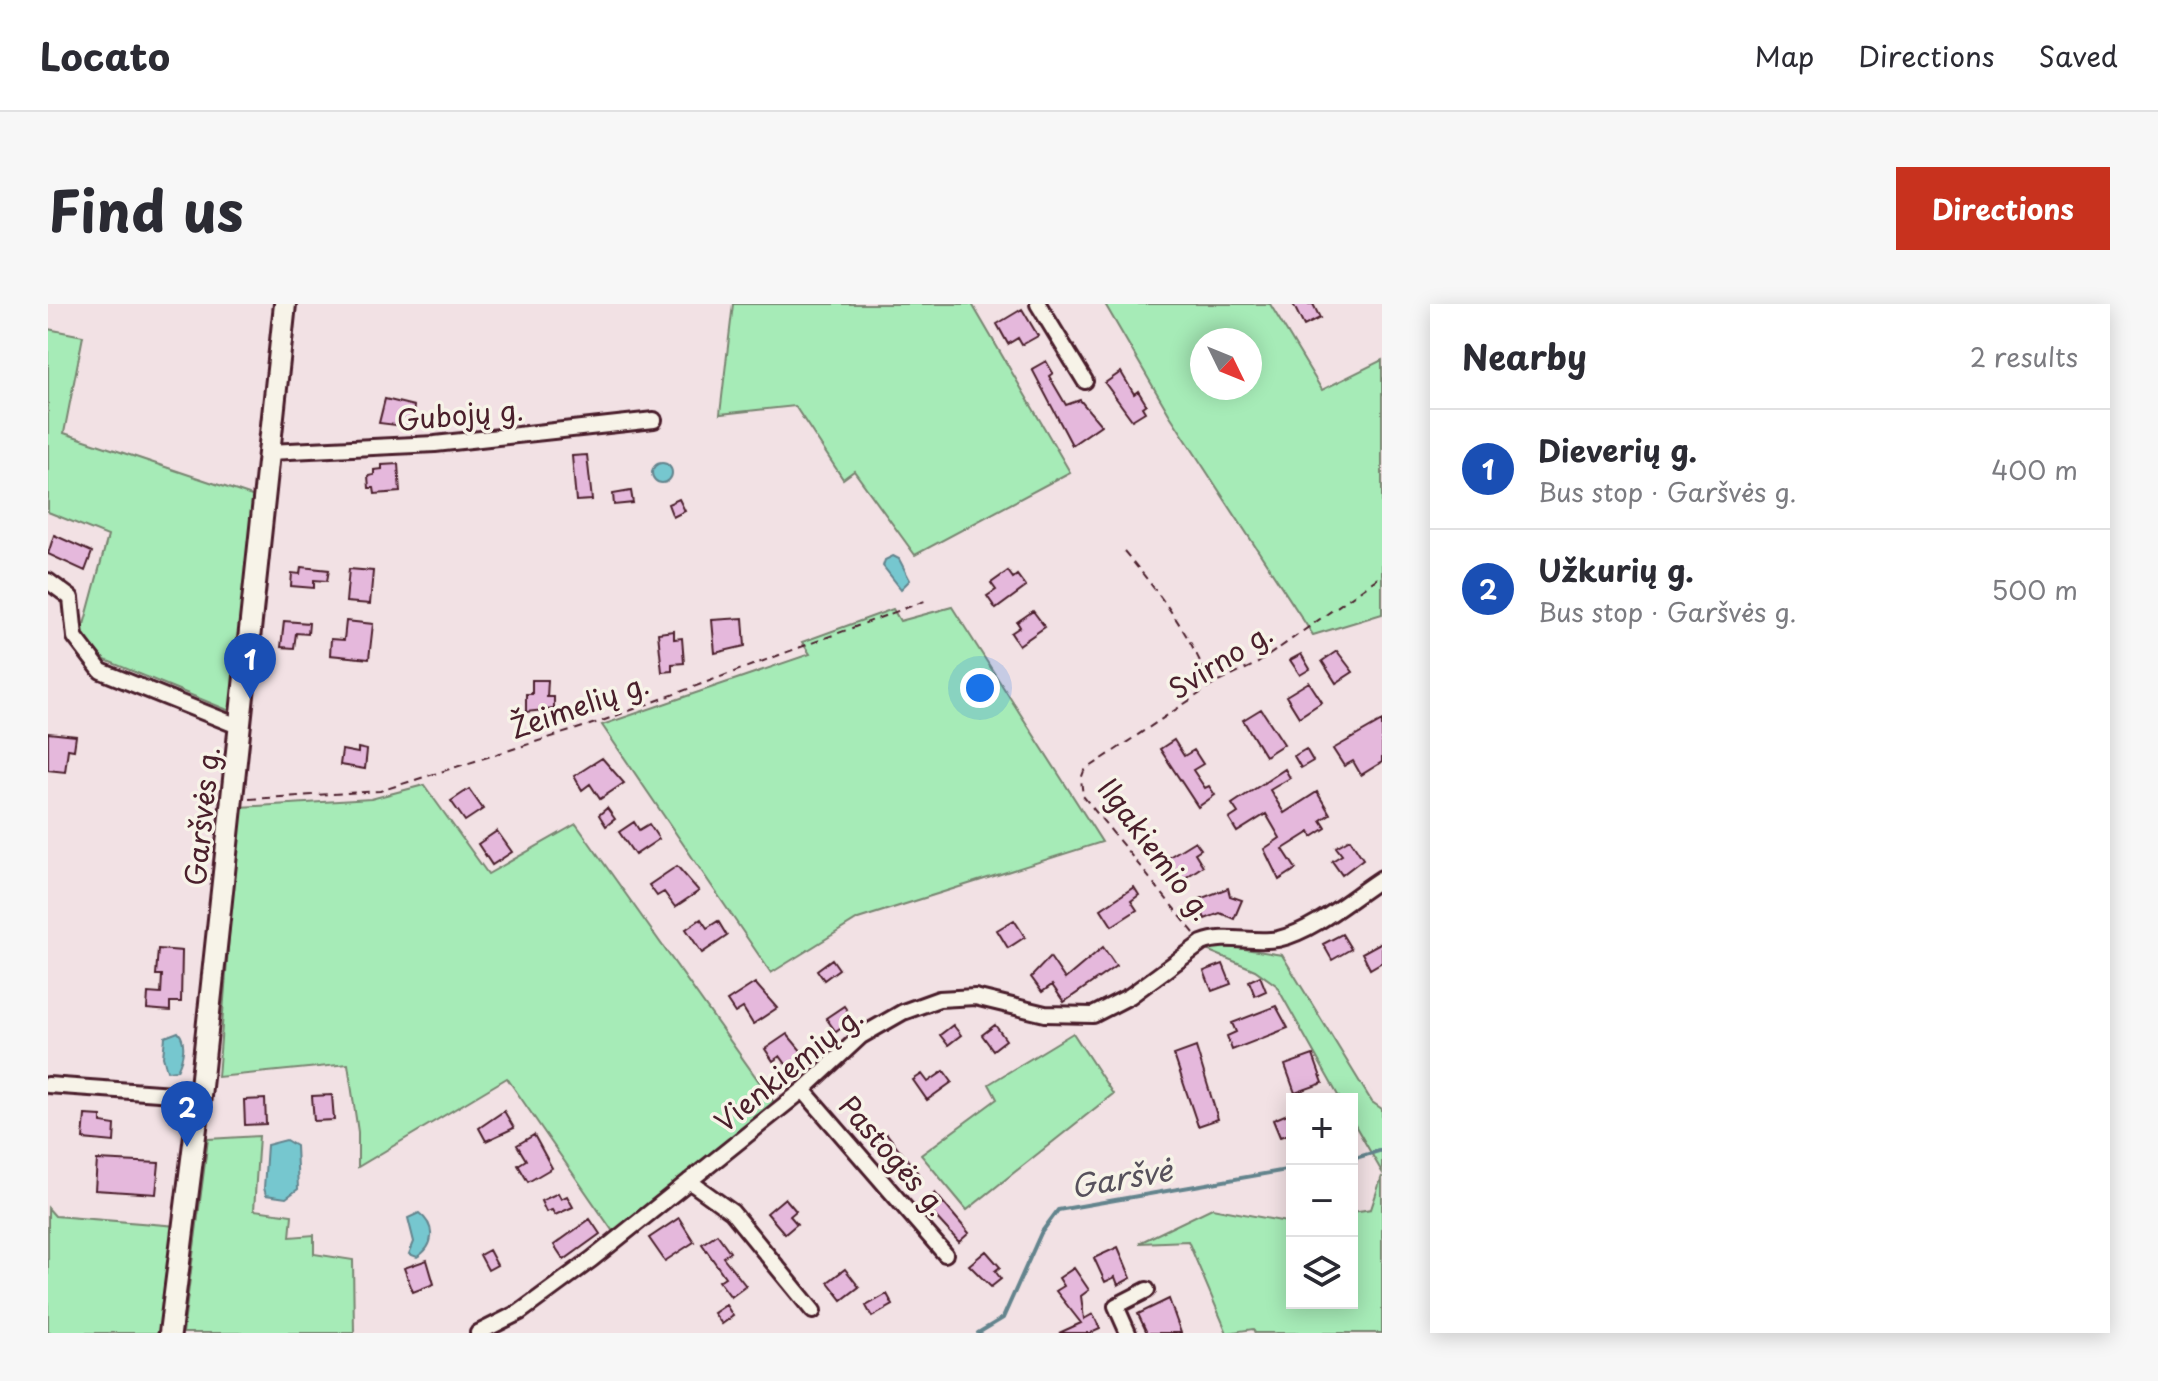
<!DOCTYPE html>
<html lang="en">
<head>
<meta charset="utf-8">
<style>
	body { margin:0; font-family:"Playpen Sans",sans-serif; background:#f7f7f7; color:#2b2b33 }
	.controls { position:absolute; right:24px; bottom:24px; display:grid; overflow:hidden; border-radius:0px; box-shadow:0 4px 20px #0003 }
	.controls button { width:72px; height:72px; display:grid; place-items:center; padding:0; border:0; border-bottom:2px solid #e1e1e2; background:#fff; color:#2b2b33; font:40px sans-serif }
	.compass { position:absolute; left:1142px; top:24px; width:72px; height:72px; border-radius:50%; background:#fff; box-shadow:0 4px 20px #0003; rotate:133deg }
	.you { position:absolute; left:932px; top:384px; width:28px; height:28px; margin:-20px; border:6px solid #fff; border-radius:50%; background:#1a73e8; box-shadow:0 0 0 12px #1a73e833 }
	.badge { display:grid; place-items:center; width:52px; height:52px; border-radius:50%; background:#c8321e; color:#fff; font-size:26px; font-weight:700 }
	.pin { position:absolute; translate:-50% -66px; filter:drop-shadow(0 2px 4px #0008) }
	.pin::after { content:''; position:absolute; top:42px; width:28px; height:24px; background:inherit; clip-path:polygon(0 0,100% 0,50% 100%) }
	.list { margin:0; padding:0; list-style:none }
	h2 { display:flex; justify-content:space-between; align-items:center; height:104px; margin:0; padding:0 32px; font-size:34px }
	h2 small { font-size:26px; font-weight:400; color:#7c7c81 }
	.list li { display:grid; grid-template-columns:52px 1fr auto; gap:24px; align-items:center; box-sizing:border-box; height:120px; padding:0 32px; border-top:2px solid #e1e1e2 }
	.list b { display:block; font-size:30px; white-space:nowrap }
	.list p { margin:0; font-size:26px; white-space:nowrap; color:#7c7c81 }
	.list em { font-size:26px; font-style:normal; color:#7c7c81 }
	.icon { flex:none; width:44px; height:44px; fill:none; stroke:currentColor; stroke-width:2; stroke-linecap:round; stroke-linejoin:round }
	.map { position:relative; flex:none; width:1334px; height:1029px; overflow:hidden; border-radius:0px }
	header { display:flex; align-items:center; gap:48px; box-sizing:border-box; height:112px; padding:0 40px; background:#fff; border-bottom:2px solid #e1e1e2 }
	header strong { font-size:38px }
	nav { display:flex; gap:44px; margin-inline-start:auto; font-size:28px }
	.intro { display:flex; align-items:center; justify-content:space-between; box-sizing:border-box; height:192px; padding:0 48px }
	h1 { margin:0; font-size:56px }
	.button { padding:20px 36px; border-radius:0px; background:#c8321e; color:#fff; font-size:28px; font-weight:700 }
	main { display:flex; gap:48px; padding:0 48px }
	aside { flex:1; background:#fff; border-radius:0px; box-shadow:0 4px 20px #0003 }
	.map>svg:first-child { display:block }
	.green { fill:#a6ebb7; stroke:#788571; stroke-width:2; fill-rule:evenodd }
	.water { fill:#76c7cf; stroke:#64848d; stroke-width:2 }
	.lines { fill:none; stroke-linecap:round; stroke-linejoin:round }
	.stream { stroke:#64848d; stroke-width:4 }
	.building { fill:#e5b8dc; stroke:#4a1f2b; stroke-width:2 }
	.street-casing { stroke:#4a1f2b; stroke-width:20 }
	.secondary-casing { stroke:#4a1f2b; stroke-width:26 }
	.path { stroke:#4a1f2b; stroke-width:2; stroke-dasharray:8 6; stroke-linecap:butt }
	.street { stroke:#f7f3e8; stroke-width:14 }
	.secondary { stroke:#f7f3e8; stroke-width:20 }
	.labels { text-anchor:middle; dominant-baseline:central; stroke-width:7; stroke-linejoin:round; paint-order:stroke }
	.street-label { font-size:28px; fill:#4a1f2b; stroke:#f7f3e8 }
	.water-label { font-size:30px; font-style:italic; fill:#57515c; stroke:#f7f3e8 }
</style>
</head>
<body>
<header>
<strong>Locato</strong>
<nav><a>Map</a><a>Directions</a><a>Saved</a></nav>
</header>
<div class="intro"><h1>Find us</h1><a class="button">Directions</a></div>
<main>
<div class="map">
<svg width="1334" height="1029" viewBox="0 0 1334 1029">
	<rect width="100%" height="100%" fill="#f2e1e4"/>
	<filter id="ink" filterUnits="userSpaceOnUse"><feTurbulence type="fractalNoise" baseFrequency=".0125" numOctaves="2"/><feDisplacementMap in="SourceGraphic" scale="16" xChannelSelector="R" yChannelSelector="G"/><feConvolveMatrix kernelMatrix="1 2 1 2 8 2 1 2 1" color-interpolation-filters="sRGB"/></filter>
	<g filter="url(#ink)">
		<path class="green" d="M685,0H924L1022,168L867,251L806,167L795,175L747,102L672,110Z
			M1057,0H1222L1274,86L1334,56V310L1265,331L1121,110ZM1154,36H1202V84H1154Z
			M0,25L35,32L16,129L210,194L187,409L57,356L33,332L60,232L0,208Z
			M904,303L1054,538L810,615L723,669L554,421L762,350L754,338L845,305L852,317Z
			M376,481L440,570L528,520L727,800L566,929L459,774L310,863V828L300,760L170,773L191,503L323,495Z
			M1165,640L1234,651L1324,798L1334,805V868L1304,816V795H1292L1228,681L1207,666L1161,647Z
			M1025,729L1065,790L919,906L873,851L949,795L941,780Z
			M211,832L206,906L244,911L242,933L266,931V950L305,956L306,1029H135L160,835Z
			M1334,872V1029H1207L1205,1025L1179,1029L1140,937L1091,939L1164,904L1244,919V999H1304V908L1323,905Z
			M0,904L7,912L129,922L114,1029H0Z"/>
		<path class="water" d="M604 169a10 10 0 1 1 20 0a10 10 0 1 1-20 0Z
			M845,252L851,255L862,276L853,285L835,262L837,256Z
			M130,728C139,738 135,754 129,766L119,767L115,753L117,733Z
			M238,836L248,842L250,885L238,894L218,891L216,884L219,841Z
			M371,909C388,922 387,942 369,953L361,950L366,938L360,914Z"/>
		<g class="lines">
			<path class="stream" d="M1304,855L1334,846
				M930,1029L955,1014L993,929L1010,906L1244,865"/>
		</g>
		<path class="building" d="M1245,0H1265L1272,14L1256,22Z
			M974,5L990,32L974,41L970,34L960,40L949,20Z
			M998,57L1005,69L1001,72L1018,101L1032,96L1053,121L1024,141L984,65Z
			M1073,68L1086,90L1090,87L1098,100L1094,103L1097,108L1084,116L1057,79Z
			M337,95L366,102L364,123L331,119Z
			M539,151L544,196L528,197L524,152Z
			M350,160L352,188L327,190L326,184H321L320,172L326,171V166L334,165V161Z
			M583,187L585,199L566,201L565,190Z
			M631,195L637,207L625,213L620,200Z
			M6,231L44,248L37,267L0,250Z
			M253,263L281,266L279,277L266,276V284L243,282L244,269L252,270Z
			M301,265L325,267L322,300L298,298Z
			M960,267L965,274L969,271L978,283L948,305L939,292L948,286L943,279Z
			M985,307L997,323L971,341L963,329L972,323L969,318Z
			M695,314L697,342L667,349L664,316Z
			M236,317L261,319L260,330L248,329L246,344L233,343Z
			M298,317L325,320L321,355L282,351L283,335L296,336Z
			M626,327V335L634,334L636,359L624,360V367L614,368L610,329Z
			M1289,347L1305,368L1288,379L1274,357Z
			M1253,350L1262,365L1252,371L1242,356Z
			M484,376H500L499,393H506V405L478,408V390H484Z
			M1261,378L1274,398L1251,413L1238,392Z
			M1213,405L1236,440L1217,452L1195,416Z
			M1334,417V458L1313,471L1305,457L1296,462L1285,445Z
			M0,429L28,432L26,446L20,445L17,468L0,466Z
			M1126,436L1136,452L1146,446L1155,460L1145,466L1157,484L1161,482L1167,491L1150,503L1112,445Z
			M310,444L319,446L317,465L292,461L294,446L310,449Z
			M1258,445L1265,457L1253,464L1246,452Z
			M554,454L576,479L552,495L542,480L534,486L526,472Z
			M1237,465L1242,474L1222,486L1236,509L1269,488L1282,510L1273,516L1278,524L1264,533L1262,528L1235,545L1248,565L1231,576L1216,545L1232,534L1218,510L1189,528L1181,515L1190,509L1184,500Z
			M421,485L435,505L417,517L403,497Z
			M559,504L567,515L558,522L551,511Z
			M586,518L591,526L601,520L611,535L587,551L571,528Z
			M449,527L464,548L444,561L430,540Z
			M1302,535L1315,555L1294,571L1284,557L1294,551L1288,543Z
			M1147,537L1153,545L1147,549L1155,562L1128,580L1113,558Z
			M629,562L651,587L627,603L616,588L609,592L601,581Z
			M1086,583L1091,591L1083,597L1089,606L1064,622L1053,605Z
			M1180,584L1182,592L1194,596L1186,615L1172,609L1157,615L1149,596Z
			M653,615L659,624L670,617L679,632L654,649L638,625Z
			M966,616L977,633L960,644L949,626Z
			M1294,630L1303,645L1284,656L1275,640Z
			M1334,638V658L1322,665L1314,649Z
			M1055,643L1068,662L1016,698L1004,681L994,688L983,673L1002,653L1017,675Z
			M110,645L134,647L133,698H122V707L99,705L100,689L113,690L114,671H108Z
			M784,655L791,665L776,676L769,666Z
			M1175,660L1183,680L1164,687L1156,667Z
			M1212,672L1218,687L1207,692L1201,677Z
			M707,679L729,704L705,720L695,704L687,709L679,697Z
			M796,702L805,715L788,728L778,714Z
			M1228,702L1240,724L1184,746L1179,732L1188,728L1184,719Z
			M905,721L913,731L900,741L892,731Z
			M947,721L958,736L945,746L934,731Z
			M739,730L760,755L743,767L732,752L725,757L717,745Z
			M1148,743L1170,815L1150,822L1126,751Z
			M1265,751L1275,779L1247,789L1237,761Z
			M896,767L904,778L879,796L865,776L874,770L880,778Z
			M284,791L286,816L266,817L264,792Z
			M217,795L218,820L197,821L196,796Z
			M456,807L466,824L438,837L431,824Z
			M1244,808V829L1232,833L1225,816Z
			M37,811L53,812V819L67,821L66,838L35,835Z
			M839,830L874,874L862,884L827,840Z
			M486,831L504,864L480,878L470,861L478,856L469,841Z
			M49,856L111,859L108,890L47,886Z
			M510,889L513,895L519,892L525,903L507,911L504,906L498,908L493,897Z
			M887,889L921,929L911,938L875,899Z
			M737,894L748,907L742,912L749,920L737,930L719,909Z
			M631,914L646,938L617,957L601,934Z
			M542,915L552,930L516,956L506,941Z
			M669,930L682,948L675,953L698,982L683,993L671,977L677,973L654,940Z
			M1070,943L1083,974L1070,981L1067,973L1057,978L1046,954Z
			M441,946L449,961L440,966L432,951Z
			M938,947L952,963L947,967L953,975L943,983L921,961Z
			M379,956L386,980L365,988L356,964Z
			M1026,964L1041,986L1033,992L1036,1015L1045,1010L1052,1025L1043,1029H1011L1033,1019L1008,987L1016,982L1011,974Z
			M797,965L811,983L794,996L780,978Z
			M839,990L845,1001L824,1013L818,1002Z
			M1121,995L1133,1029H1099L1090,1010Z
			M678,1001L685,1012L674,1020L666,1009Z"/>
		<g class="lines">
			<g class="street-casing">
				<path id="street" d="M990,0L1037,77
					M221,148L387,140L606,116
					M0,277L23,294L27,333L53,367L190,422
					M0,781L152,792
					M755,786L897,950
					M641,877L684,908L765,1007
					M430,1029L472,1008L544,955L755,786L813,732L855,708L891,695L927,693L997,710L1045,711L1082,692L1154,639C1178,629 1204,640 1230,635C1266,627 1303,594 1334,574
					M1080,1029L1068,1002L1099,986"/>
			</g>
			<g class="secondary-casing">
				<path id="secondary" d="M122,1029L152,792L237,0"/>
			</g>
			<path class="path" d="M1076,247C1111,289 1143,330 1162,381
				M201,495L332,487L554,417L882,295
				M1146,629L1035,492L1033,475L1036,467L1163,382L1210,359L1334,271"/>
			<use href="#street" class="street"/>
			<use href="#secondary" class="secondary"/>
		</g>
	</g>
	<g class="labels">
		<g class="street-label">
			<text transform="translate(412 110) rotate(-5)">Gubojų g.</text>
			<text transform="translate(1172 356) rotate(-32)">Svirno g.</text>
			<text transform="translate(531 401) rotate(-19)">Žeimelių g.</text>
			<text transform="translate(153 512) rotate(-84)">Garšvės g.</text>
			<text transform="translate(1108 545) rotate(53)">Ilgakiemio g.</text>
			<text transform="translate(740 764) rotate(-39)">Vienkiemių g.</text>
			<text transform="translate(846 851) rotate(49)">Pastogės g.</text>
		</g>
		<g class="water-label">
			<text transform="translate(1073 873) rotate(-10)">Garšvė</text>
		</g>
	</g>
</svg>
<div class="controls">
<button>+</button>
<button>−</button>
<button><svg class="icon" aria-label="layers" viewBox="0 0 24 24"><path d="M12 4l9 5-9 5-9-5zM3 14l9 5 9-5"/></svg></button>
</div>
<svg class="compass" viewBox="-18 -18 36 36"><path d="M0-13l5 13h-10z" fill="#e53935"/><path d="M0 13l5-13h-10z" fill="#7c7c81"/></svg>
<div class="you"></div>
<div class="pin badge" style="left:202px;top:395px;background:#1a4fb4">1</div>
<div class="pin badge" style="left:139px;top:843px;background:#1a4fb4">2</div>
</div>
<aside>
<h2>Nearby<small>2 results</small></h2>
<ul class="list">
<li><span class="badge" style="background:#1a4fb4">1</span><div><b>Dieverių g.</b><p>Bus stop · Garšvės g.</p></div><em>400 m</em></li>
<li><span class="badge" style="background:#1a4fb4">2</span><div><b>Užkurių g.</b><p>Bus stop · Garšvės g.</p></div><em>500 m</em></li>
</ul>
</aside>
</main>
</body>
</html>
